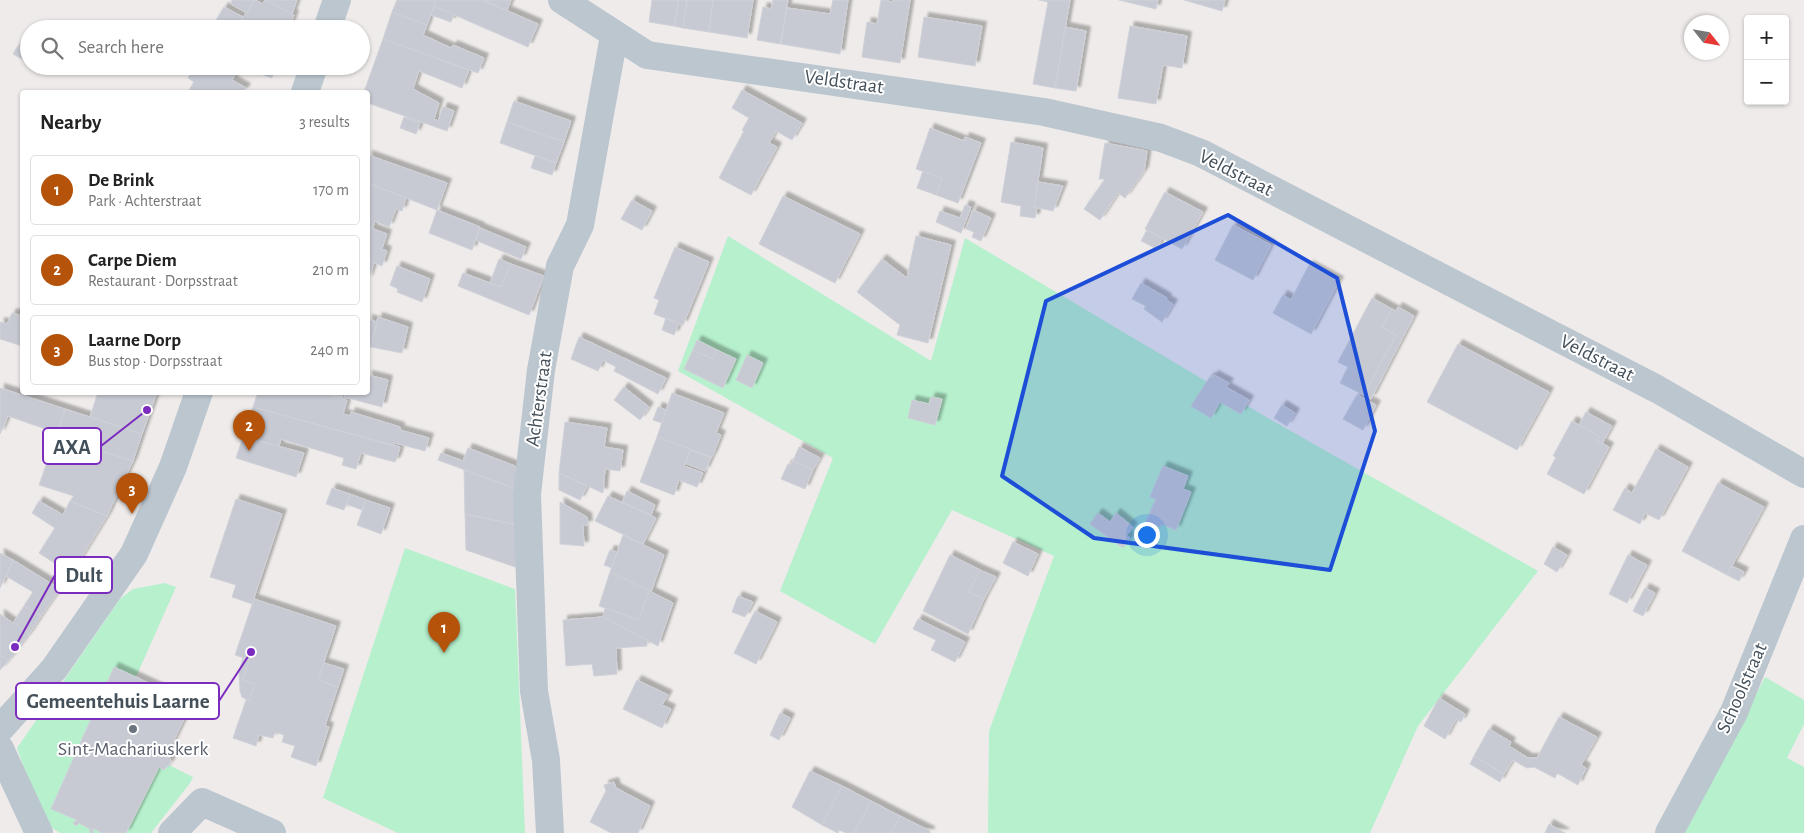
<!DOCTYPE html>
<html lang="en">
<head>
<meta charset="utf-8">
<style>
	body { margin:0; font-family:"Alegreya Sans",sans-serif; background:#f2f2f2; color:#222 }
	.controls { position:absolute; right:15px; top:15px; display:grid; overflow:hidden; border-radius:5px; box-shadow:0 1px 4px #0004 }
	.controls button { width:45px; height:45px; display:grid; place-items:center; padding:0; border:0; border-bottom:1px solid #e0e0e0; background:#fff; color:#222; font:25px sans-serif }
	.compass { position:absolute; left:1684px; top:15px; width:45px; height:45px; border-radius:50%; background:#fff; box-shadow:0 1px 4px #0004; rotate:121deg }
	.you { position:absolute; left:1146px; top:534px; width:18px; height:18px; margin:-12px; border:4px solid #fff; border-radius:50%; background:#1a73e8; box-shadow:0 0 0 8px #1a73e833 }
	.badge { display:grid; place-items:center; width:32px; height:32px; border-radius:50%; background:#b45309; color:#fff; font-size:16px; font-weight:700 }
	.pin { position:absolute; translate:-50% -41px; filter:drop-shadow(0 1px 2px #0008) }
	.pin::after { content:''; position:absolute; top:26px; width:18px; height:15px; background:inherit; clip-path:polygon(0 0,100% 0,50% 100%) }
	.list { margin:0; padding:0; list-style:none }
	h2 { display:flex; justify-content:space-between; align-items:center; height:65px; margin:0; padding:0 20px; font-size:21px }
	h2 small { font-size:16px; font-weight:400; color:#767676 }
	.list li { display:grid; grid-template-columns:32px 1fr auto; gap:15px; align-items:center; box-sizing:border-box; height:70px; margin:0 10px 10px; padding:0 10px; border:1px solid #e0e0e0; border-radius:5px }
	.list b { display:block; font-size:19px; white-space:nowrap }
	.list p { margin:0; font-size:16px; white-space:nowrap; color:#767676 }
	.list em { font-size:16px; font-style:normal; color:#767676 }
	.icon { flex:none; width:28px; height:28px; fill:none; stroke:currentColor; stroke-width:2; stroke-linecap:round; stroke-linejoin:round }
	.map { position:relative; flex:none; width:1804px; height:833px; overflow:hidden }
	.search { position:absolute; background:#fff; box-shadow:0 1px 4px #0004; left:20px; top:20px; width:350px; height:55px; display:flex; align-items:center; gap:12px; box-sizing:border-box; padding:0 18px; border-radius:28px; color:#767676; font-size:19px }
	.panel { position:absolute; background:#fff; box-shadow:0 1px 4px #0004; left:20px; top:90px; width:350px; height:305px; border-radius:5px }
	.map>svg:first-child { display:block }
	.green { fill:#b6f0cd }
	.building { fill:#c7cad2; stroke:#cfd1d8; filter:url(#shadow) }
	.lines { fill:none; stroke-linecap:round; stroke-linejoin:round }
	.minor { stroke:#bbc6cf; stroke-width:28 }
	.marked { fill:#1d4ed8; fill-opacity:0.2; stroke:#1d4ed8; stroke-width:4; stroke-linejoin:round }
	.worship-dot { fill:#6b7280; stroke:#fff; stroke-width:2 }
	.labels { text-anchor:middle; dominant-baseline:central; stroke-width:4; stroke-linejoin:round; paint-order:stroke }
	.street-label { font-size:20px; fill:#434f59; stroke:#fff }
	.worship-label { font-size:20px; fill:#5b616d; stroke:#fff }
	.leader { fill:none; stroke:#7b2cbf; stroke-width:2 }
	.callout-dot { fill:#7b2cbf; stroke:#fff; stroke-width:2 }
	.callout { fill:#fff; stroke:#7b2cbf; stroke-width:2 }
	.callout-label { font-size:21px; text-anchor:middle; font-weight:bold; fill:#434f59 }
</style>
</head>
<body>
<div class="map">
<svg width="1804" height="833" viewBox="0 0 1804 833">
	<defs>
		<filter id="shadow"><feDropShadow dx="4.5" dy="-4.5" stdDeviation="1" flood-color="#0004"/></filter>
	</defs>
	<rect width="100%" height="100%" fill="#efebeb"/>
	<path class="green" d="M728,236L931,361L965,238L1273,421L1538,571L1418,726L1370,833H988L989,731L1054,556L952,510L875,644L780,591L833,458L678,371Z
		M405,548L515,589L525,833H398L323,798Z
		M165,583L176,587L136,677L114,667L51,808L77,820L74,823L75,826L79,823L90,829V833H93V828L102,833H60L52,828L27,776L17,748L120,599L133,589Z
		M1765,677L1804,700V724L1787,758L1804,767V833H1685Z
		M169,765L193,777L190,783L151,833H126L159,767L164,770Z"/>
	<path class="building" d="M232,0H255L247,13L231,4Z
		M255,0L263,4L265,0L294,15L289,29H241L238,25Z
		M265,0H297L292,14Z
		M397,0H436L427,25L392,12Z
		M436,0H482L538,24L528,47L434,6Z
		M482,0H511L507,10Z
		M652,0H679L674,26L649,22Z
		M679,0H687L683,28L674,26Z
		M687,0H713L709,32L683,28Z
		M713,0H753L747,38L709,32Z
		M773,0H788L780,44L757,40L763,7L771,9Z
		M833,0H848L840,54L781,44L787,8L830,14Z
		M881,0L893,2V0H910L900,63L862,57L867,22L877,24Z
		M1039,0H1070L1055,88L1033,84L1048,2Z
		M1119,0H1158L1156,9Z
		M1184,0H1225L1222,11Z
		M434,6L454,14L451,22L431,15Z
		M224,7L243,17L238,25L241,29H232L216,20Z
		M392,12L427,25L423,35L451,48L453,45L484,58L478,73L383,39Z
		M924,17L982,26L975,66L918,57Z
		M1130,26L1187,36L1182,68L1163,65L1156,104L1118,98Z
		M1065,27L1086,31L1076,91L1055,88Z
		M383,39L469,70L462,88L419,71L413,89L439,103L434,119L438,121L443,107L454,111L447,131L368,103V92H364Z
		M17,47L29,54V63L13,54Z
		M195,66H234L231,71L236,73L232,80L246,88L243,92H188L194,82L188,78Z
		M239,66H276L272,78Z
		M742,90L802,123L792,140L776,131L769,143L777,147L751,195L719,178L744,131L742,130L749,118L732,108Z
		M514,101L571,121L564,142L507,122Z
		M404,117L420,123L416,134L400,128Z
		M507,122L564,142L556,163L500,143Z
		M930,128L964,141L965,137L981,143L958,203L936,195L942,178L916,169Z
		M1011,142L1043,148L1034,207L1037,208L1035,218L1020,216L1021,206L1001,202Z
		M1105,143L1147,151L1144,171L1125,198L1118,193L1100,220L1084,209L1105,179H1099Z
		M368,155L447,183L437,210L368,183Z
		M535,156L556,163L552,175L531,168Z
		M923,171L942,178L936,195L917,188Z
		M1038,182L1063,186L1053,211L1034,207Z
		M368,183L406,198L402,211L396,209L389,227L375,221L372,229L368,227Z
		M1165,192L1203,212L1182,249L1145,229Z
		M783,196L860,234L835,283L759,244Z
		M632,200L652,211L642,230L621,219Z
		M965,205L971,207L961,233L936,222L940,211L960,218Z
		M437,210L480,227L472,250L429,233Z
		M973,210L991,218L981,241L972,237L974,232L966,229Z
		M1233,225L1271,245L1253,280L1215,260Z
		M368,227L387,234L382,249L387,251L382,266L368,260Z
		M480,228L526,247L521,259L480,242L475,239Z
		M1147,230L1162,238L1157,249L1141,241Z
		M916,236L951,245L928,343L897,335L900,325L857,292L882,259L907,278Z
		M675,247L709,262L683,325L654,314L659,300L654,298Z
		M499,259L511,264L501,287L490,283Z
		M368,260L374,263L368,280Z
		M511,264L544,276L529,315L458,286L463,273L501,287Z
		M1309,265L1339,281L1311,334L1273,313L1283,295L1291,300Z
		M397,266L430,279L422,302L397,292L398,289L390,285Z
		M1141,283L1167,298L1166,300L1173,304L1162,322L1144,309L1146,306L1132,299Z
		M1372,298L1392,309L1382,327L1396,335L1364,395L1340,383L1348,367L1338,362Z
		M1398,307L1414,316L1371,399L1364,395L1396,335L1382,327L1392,309L1396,311Z
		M12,313L22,316V346L0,339V322L7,324Z
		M378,317L408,327L402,353L371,347Z
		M666,318L679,323L674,335L662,330Z
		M368,319L377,322L371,347L368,346Z
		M579,337L666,378L658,394L614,371L616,367L603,360L598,371L571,359Z
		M697,340L717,350L713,359L693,350Z
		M1458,344L1549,392L1517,450L1427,402Z
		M693,350L713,359L717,350L736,359L723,388L684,369Z
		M747,355L763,363L752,388L736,380Z
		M368,375L388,380L382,407L344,397L346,392H368Z
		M1214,375L1229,383L1226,387L1249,400L1241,414L1220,402L1211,418L1191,406L1210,377L1212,378Z
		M624,387L649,407L640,420L614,400Z
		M0,388L65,409L57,433L8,416L0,434Z
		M98,392H157L142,434L90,417Z
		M258,392H322L347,400L343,414L350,416L351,412L400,427V430L429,438L425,451L395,443L394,446L253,407Z
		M322,392H343L342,398Z
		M672,393L724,413L716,433L721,435L712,457L657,437Z
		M1357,395L1376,405L1363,430L1343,419Z
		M931,397L942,399L935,425L908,418L912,400L929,404Z
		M1282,405L1295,413L1287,426L1274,418Z
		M253,407L400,447L397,458L395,462L361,453L356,469L342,465L344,458L281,439L279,446L243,437Z
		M658,407L666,410L662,423L653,420Z
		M65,409L142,434L133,461L88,447L92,435L70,428L68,432L59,429Z
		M1586,412L1612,426L1602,444L1597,441L1599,436L1579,425Z
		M1572,421L1599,436L1597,441L1609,447L1584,494L1547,474L1556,457L1553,456Z
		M565,422L607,428L604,447L623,450L620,471L605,469L603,493L559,473Z
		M56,437L133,461L107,516L70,501L74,496L39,485Z
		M243,437L304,453L296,477L236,458Z
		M657,437L691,449L684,466L703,473L697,487L679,480L674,495L640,482Z
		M799,447L820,458L813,470L793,461Z
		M468,448L515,466L516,489L438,460L441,453L463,461Z
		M1656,449L1688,467L1659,520L1645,513L1640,524L1613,510L1625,488L1632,493Z
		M690,450L711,458L705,471L685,463Z
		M793,461L813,470L805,489L781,479L788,464L790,465Z
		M1163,466L1188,476L1183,489L1191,492L1176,530L1162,524L1160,527L1146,522L1156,499L1150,497Z
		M464,470L516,489L517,525L465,514Z
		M559,473L587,486L580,500L559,490Z
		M1718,483L1764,507L1727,575L1682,551Z
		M332,488L350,494L344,510L326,504Z
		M627,491L655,505L651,515L622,502Z
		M350,494L366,500L362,510L346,504Z
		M608,496L656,518L643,544L595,521Z
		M236,499L282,514L252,604L232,597L236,585L210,577Z
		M366,500L390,508L381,534L357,525Z
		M39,501L63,515L70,501L107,516L71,574L39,553L55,528L32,513Z
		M560,502L587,517L588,525H583L584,546L560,544Z
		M1098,513L1110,522L1116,513L1133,527L1127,535L1130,538L1123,548L1090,524Z
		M465,514L517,525L518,568L466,550Z
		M623,535L664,555L651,592L610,572Z
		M1013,542L1038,554L1028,576L1003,563Z
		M1553,547L1567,555L1557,572L1544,564Z
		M610,550L617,552L612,568L604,565Z
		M0,553L13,560L0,588Z
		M950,555L980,570L969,592L984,599L968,634L923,611Z
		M1628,555L1647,565L1627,603L1609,594Z
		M13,560L60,589L41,616L24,606L33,592L6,576Z
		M1732,566L1744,572L1739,581L1727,575Z
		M980,570L996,577L984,599L969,592Z
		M610,572L649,591L639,620L599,606Z
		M1645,588L1655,593L1643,616L1633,611Z
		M649,591L673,603L658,646L603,617L605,608L639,620Z
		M738,596L753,602L745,617L732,612Z
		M254,599L336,626L318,680L338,687L325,726L329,727L316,766L291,757L295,746L282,742L284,735L275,732L273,738L259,735L256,746L233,738L246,700L249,701L255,684L242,680L250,660L235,655Z
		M24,606L41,616L29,634L13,623Z
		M755,611L777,622L756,664L734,653Z
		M0,614L29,634L8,661L0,654Z
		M603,617L647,640V646L616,648L617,674L594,676L592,664L566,666L563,620Z
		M918,619L965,642L955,662L931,650L936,640L913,629Z
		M0,654L8,661L0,670Z
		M243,658L250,660L242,680L255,684L249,701L242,697L240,691L239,672Z
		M324,663L344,669L338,687L318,680Z
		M114,667L192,703L166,756L170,758L171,762L164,770L159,767L126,833H102L93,828V833H90V829L79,823L76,826L73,823L77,820L51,809Z
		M637,680L668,695L662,705L671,709L662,728L623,709Z
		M1439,698L1465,714L1461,722L1456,719L1445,739L1424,726Z
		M780,713L790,718L779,740L770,735Z
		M1559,717L1597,737L1581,765L1586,768L1578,785L1557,773L1555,778L1534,767L1527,768L1513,760L1504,774L1474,756L1489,729L1511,742L1509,746L1528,758H1537Z
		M1474,756L1504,774L1500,782L1470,764Z
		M810,771L842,786L822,825L792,807Z
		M614,782L616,788L650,806L638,833H611L590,822L606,791L604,785Z
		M842,786L871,801L854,833H846L839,830L838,833L822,825Z
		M871,801L900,816L891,833H854Z
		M900,816L930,831V833H891Z
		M1549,824L1565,833H1545Z"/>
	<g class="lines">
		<path class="minor" d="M562,0L647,55L1044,112L1161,138L1201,153L1657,389L1804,474
			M327,29L337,0
			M305,92L314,66
			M0,729L54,669L134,554L173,467L199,392
			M0,749L39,833
			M172,833L202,802L272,833
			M550,833L546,760L534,691L527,494L541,370L560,266L580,225L614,36
			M1669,833L1734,712L1804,539"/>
	</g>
	<path class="marked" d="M1228,215L1337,278L1375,431L1330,570L1094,538L1002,476L1046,301Z"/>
	<circle class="worship-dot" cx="133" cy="729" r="5"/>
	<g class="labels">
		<g class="street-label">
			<text transform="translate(844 82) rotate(8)">Veldstraat</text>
			<text transform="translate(1236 173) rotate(27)">Veldstraat</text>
			<text transform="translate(1597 358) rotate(27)">Veldstraat</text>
			<text transform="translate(539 399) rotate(-82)">Achterstraat</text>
			<text transform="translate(1742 688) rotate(-66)">Schoolstraat</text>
		</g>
		<g class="worship-label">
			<text x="133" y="749">Sint-Machariuskerk</text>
		</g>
	</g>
	<path class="leader" d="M147 410L101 446M15 647L55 575M251 652L219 701"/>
	<g class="callout-dot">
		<circle cx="147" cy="410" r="5"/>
		<circle cx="15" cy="647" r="5"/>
		<circle cx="251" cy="652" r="5"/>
	</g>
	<g class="callout">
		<rect x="43" y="428" width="58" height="36" rx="5"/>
		<rect x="55" y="557" width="57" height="36" rx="5"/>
		<rect x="16" y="683" width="203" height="36" rx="5"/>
	</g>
	<g class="callout-label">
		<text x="72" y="454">AXA</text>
		<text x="84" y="582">Dult</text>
		<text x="118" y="708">Gemeentehuis Laarne</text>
	</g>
</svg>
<div class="controls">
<button>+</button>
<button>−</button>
</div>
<svg class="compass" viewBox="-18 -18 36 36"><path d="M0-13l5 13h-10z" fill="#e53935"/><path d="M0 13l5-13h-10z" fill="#767676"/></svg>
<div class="you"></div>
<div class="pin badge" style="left:444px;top:653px">1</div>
<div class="pin badge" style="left:249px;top:451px">2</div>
<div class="pin badge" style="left:132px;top:514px">3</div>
<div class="search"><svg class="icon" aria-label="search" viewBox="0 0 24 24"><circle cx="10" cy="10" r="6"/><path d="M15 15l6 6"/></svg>Search here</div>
<section class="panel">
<h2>Nearby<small>3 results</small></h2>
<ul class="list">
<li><span class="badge">1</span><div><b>De Brink</b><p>Park · Achterstraat</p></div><em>170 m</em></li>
<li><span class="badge">2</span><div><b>Carpe Diem</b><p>Restaurant · Dorpsstraat</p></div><em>210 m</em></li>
<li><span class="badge">3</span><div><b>Laarne Dorp</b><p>Bus stop · Dorpsstraat</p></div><em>240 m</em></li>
</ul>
</section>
</div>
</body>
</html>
